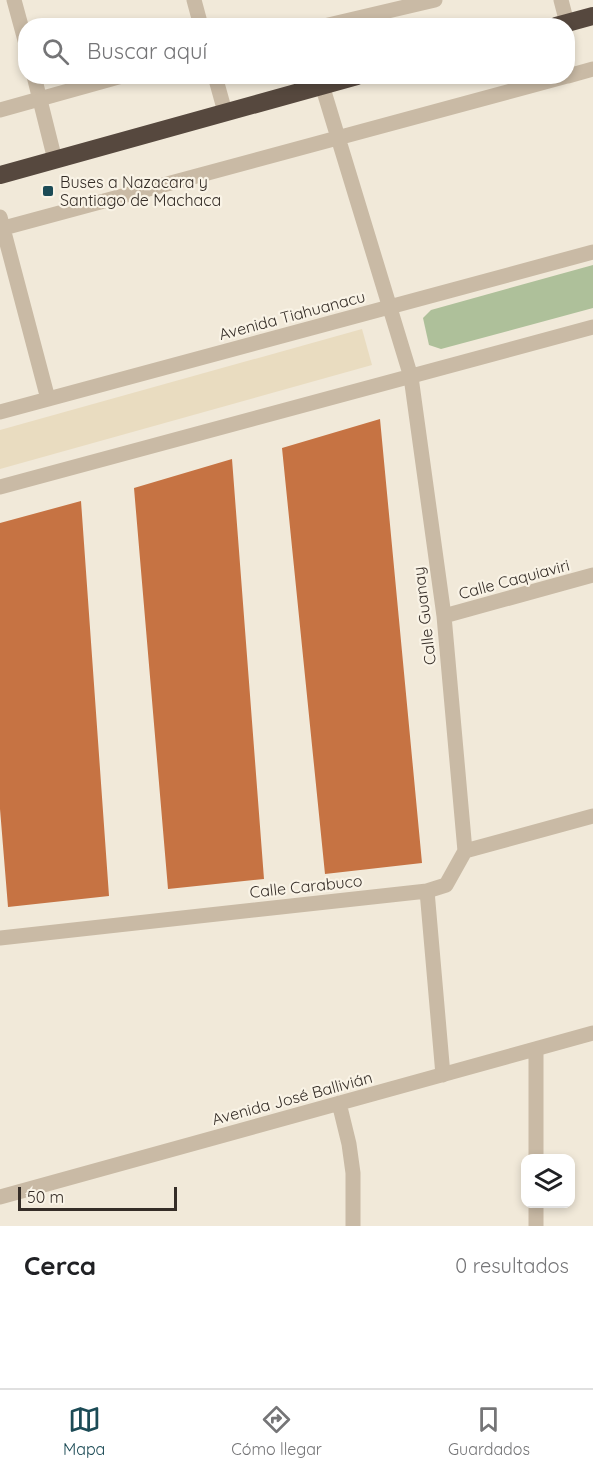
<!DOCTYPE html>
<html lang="es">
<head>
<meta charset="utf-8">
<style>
	body { margin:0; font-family:Quicksand,sans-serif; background:#f2f2f2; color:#202124 }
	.controls { position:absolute; right:18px; bottom:18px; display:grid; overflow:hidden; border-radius:12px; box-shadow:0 3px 9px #0003 }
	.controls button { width:54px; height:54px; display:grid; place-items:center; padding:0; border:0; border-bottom:2px solid #e0e0e0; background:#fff; color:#202124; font:30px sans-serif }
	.scale { position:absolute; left:18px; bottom:15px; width:159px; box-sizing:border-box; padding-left:6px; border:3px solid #352d27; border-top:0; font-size:16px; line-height:21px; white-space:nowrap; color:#352d27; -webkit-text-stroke:4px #f9f3e6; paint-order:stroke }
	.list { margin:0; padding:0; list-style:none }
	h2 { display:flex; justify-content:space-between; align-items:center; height:78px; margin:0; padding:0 24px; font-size:26px }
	h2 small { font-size:20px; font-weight:400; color:#757577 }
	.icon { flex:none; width:33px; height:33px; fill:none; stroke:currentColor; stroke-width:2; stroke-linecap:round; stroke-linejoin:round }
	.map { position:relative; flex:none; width:593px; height:1226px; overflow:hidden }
	.search { position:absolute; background:#fff; box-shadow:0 3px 9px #0003; left:18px; right:18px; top:18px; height:66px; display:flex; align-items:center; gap:15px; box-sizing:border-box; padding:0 21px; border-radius:24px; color:#757577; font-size:22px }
	.sheet { height:162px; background:#fff }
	nav { display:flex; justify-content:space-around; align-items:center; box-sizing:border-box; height:84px; border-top:2px solid #e0e0e0; background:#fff; font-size:16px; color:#757577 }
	nav a { display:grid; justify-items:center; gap:3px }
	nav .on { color:#1c4b56 }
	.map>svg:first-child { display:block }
	.green { fill:#aec09a }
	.plaza { fill:#e9dcc0 }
	.building { fill:#c67343 }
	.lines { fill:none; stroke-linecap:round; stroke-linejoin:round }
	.street { stroke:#c9baa5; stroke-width:15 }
	.highway { stroke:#56483e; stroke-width:18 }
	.poi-dot { fill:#1c4b56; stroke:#f9f3e6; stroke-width:2 }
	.labels { text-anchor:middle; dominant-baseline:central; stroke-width:4.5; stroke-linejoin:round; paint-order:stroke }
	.poi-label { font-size:16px; fill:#352d27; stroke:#f9f3e6; text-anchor:start }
	.street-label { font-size:16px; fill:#352d27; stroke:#f9f3e6 }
</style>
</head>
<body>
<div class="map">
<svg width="593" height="1226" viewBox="0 0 593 1226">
	<rect width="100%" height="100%" fill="#f1e9d9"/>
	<path class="green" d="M593,265V308L441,349L429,345L423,318L431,310Z"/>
	<path class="plaza" d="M362,329L372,365L0,469V430Z"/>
	<path class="building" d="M380,419L422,863L325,874L282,448Z
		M232,459L264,879L168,889L134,488Z
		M81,501L109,896L8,907L0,809V523Z"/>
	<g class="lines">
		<path class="street" d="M14,0L26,44
			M194,0L201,26
			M561,0L567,23
			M324,26L435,0
			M34,76L55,160
			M215,76L225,112
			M568,76L593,69
			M322,85L411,377L444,616L465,851
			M0,110L122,76
			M0,217L48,399
			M0,229L567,76
			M0,412L593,252
			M0,487L593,327
			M444,616L593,575
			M427,891L443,1075
			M0,938L427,891L446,885L465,851L593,816
			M339,1103L349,1144L353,1173V1226
			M536,1158V1049
			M0,1197L593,1033
			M536,1226V1204"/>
		<path class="highway" d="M556,26L593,16
			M0,175L357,76"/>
	</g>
	<rect class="poi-dot" x="42" y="185" width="12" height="12" rx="3"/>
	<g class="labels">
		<g class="poi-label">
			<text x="60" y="182">Buses a Nazacara y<tspan x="60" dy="18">Santiago de Machaca</tspan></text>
		</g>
		<g class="street-label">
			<text transform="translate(292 315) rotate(-15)">Avenida Tiahuanacu</text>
			<text transform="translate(514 579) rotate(-15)">Calle Caquiaviri</text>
			<text transform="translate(424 616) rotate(-97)">Calle Guanay</text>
			<text transform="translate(306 886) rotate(-6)">Calle Carabuco</text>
			<text transform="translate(292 1098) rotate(-15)">Avenida José Ballivián</text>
		</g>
	</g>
</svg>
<div class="controls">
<button><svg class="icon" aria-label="layers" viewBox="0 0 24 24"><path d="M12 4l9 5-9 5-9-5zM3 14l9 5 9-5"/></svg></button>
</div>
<div class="scale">50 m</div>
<div class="search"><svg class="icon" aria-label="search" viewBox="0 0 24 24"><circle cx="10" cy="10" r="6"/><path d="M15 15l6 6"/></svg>Buscar aquí</div>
</div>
<section class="sheet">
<h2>Cerca<small>0 resultados</small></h2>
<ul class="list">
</ul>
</section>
<nav>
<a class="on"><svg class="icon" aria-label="map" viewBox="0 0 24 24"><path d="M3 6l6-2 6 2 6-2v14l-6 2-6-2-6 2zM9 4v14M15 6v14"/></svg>Mapa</a>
<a><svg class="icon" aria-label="directions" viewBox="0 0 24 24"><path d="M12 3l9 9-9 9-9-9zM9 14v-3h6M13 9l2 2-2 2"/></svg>Cómo llegar</a>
<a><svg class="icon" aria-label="saved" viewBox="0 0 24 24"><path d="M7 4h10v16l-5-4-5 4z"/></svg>Guardados</a>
</nav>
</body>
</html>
